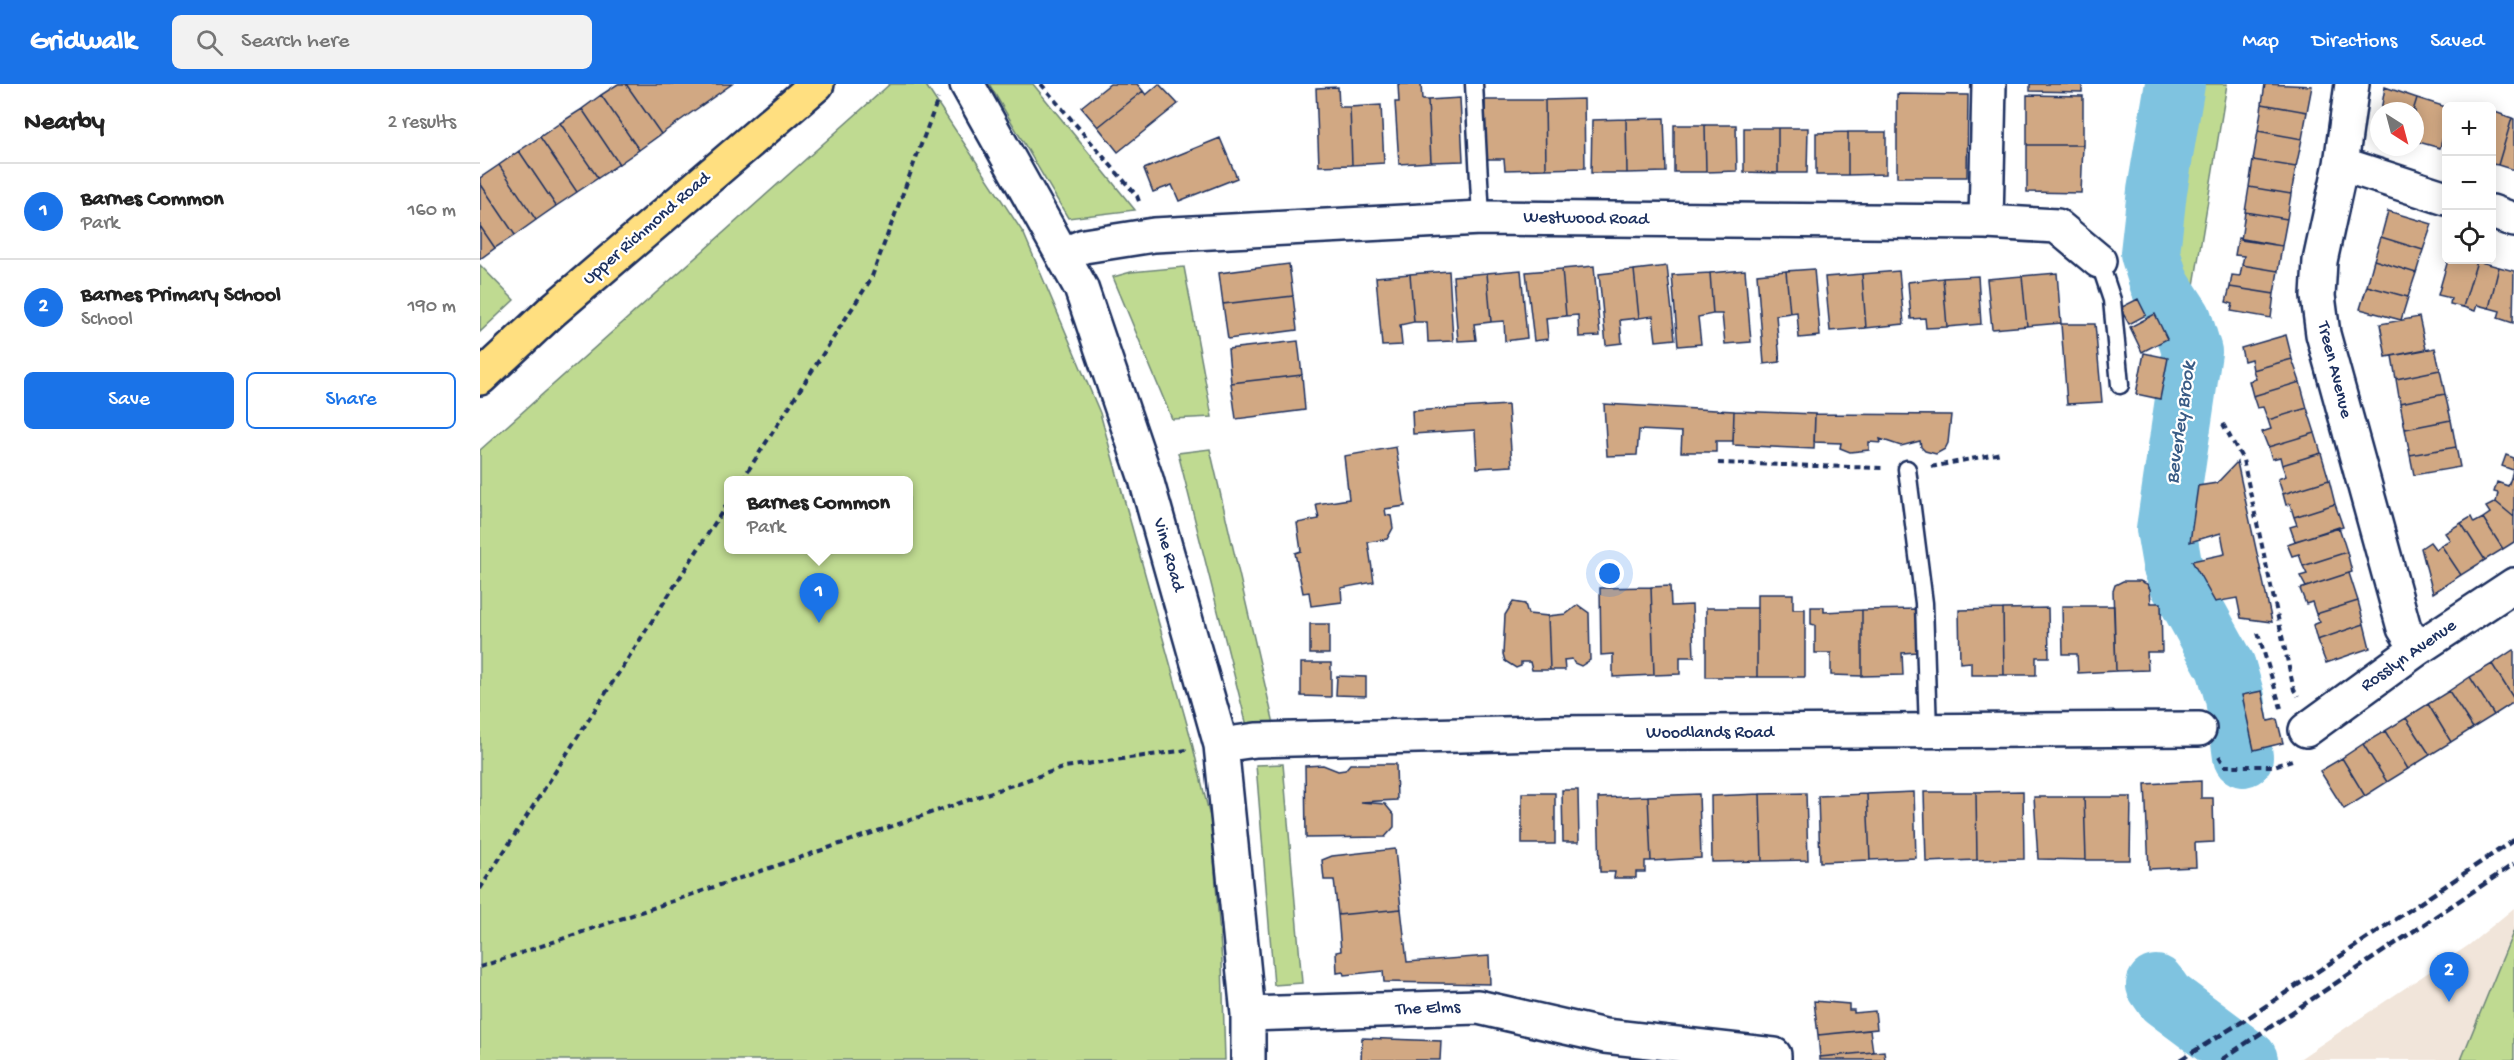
<!DOCTYPE html>
<html lang="en">
<head>
<meta charset="utf-8">
<style>
	body { margin:0; font-family:"Gochi Hand",sans-serif; background:#f2f2f2; color:#222 }
	.controls { position:absolute; right:18px; top:18px; display:grid; overflow:hidden; border-radius:9px; box-shadow:0 3px 15px #0003 }
	.controls button { width:54px; height:54px; display:grid; place-items:center; padding:0; border:0; border-bottom:2px solid #e0e0e0; background:#fff; color:#222; font:30px sans-serif }
	.compass { position:absolute; left:1890px; top:18px; width:54px; height:54px; border-radius:50%; background:#fff; box-shadow:0 3px 15px #0003; rotate:144deg }
	.you { position:absolute; left:1130px; top:490px; width:21px; height:21px; margin:-15px; border:4px solid #fff; border-radius:50%; background:#1a73e8; box-shadow:0 0 0 9px #1a73e833 }
	.badge { display:grid; place-items:center; width:39px; height:39px; border-radius:50%; background:#1a73e8; color:#fff; font-size:20px; font-weight:700 }
	.pin { position:absolute; translate:-50% -50px; filter:drop-shadow(0 2px 3px #0008) }
	.pin::after { content:''; position:absolute; top:32px; width:21px; height:18px; background:inherit; clip-path:polygon(0 0,100% 0,50% 100%) }
	.popup { position:absolute; left:244px; top:392px; width:189px; height:78px; box-sizing:border-box; display:grid; place-content:center; border-radius:9px; background:#fff; filter:drop-shadow(0 2px 4px #0005); font-size:20px; white-space:nowrap; color:#767676 }
	.popup b { font-size:22px; color:#222 }
	.popup::after { content:''; position:absolute; left:50%; top:100%; margin-left:-12px; border:12px solid transparent; border-top-color:#fff }
	.list { margin:0; padding:0; list-style:none }
	h2 { display:flex; justify-content:space-between; align-items:center; height:78px; margin:0; padding:0 24px; font-size:26px }
	h2 small { font-size:20px; font-weight:400; color:#767676 }
	.list li { display:grid; grid-template-columns:39px 1fr auto; gap:18px; align-items:center; box-sizing:border-box; height:96px; padding:0 24px; border-top:2px solid #e0e0e0 }
	.list b { display:block; font-size:22px; white-space:nowrap }
	.list p { margin:0; font-size:20px; white-space:nowrap; color:#767676 }
	.list em { font-size:20px; font-style:normal; color:#767676 }
	.actions { display:flex; gap:12px; padding:18px 24px }
	.actions a { flex:1; padding:14px 0; border:2px solid #1a73e8; border-radius:9px; text-align:center; font-size:21px; color:#1a73e8 }
	.actions .main { background:#1a73e8; color:#fff }
	.icon { flex:none; width:33px; height:33px; fill:none; stroke:currentColor; stroke-width:2; stroke-linecap:round; stroke-linejoin:round }
	.map { position:relative; flex:none; width:2034px; height:976px; overflow:hidden }
	header { display:flex; align-items:center; gap:36px; box-sizing:border-box; height:84px; padding:0 30px; background:#1a73e8; color:#fff }
	header strong { font-size:28px }
	nav { display:flex; gap:33px; margin-inline-start:auto; font-size:21px }
	.search { width:420px; height:54px; background:#f2f2f2; display:flex; align-items:center; gap:15px; box-sizing:border-box; padding:0 21px; border-radius:9px; color:#767676; font-size:22px }
	main { display:flex }
	aside { flex:1; background:#fff }
	.map>svg:first-child { display:block }
	.built { fill:#f1e5da }
	.green { fill:#bfda91; stroke:#6d8478; stroke-width:1.5; fill-rule:evenodd }
	.lines { fill:none; stroke-linecap:round; stroke-linejoin:round }
	.river { stroke:#7fc3e0; stroke-width:60 }
	.building { fill:#d1a883; stroke:#1b2f5e; stroke-width:1.5 }
	.service-casing { stroke:#1b2f5e; stroke-width:21 }
	.minor-casing { stroke:#1b2f5e; stroke-width:38 }
	.trunk-casing { stroke:#1b2f5e; stroke-width:38 }
	.path { stroke:#1b2f5e; stroke-width:4; stroke-dasharray:6 4.5; stroke-linecap:butt }
	.service { stroke:#fff; stroke-width:16 }
	.minor { stroke:#fff; stroke-width:33 }
	.trunk { stroke:#ffdf80; stroke-width:33 }
	.rail { stroke:#1b2f5e; stroke-width:4.5; stroke-dasharray:9 4.5; stroke-linecap:butt }
	.labels { text-anchor:middle; dominant-baseline:central; stroke-width:4.5; stroke-linejoin:round; paint-order:stroke }
	.street-label { font-size:18px; fill:#1b2f5e; stroke:#fff }
	.water-label { font-size:20px; font-style:italic; fill:#395b85; stroke:#fff }
</style>
</head>
<body>
<header>
<strong>Gridwalk</strong>
<div class="search"><svg class="icon" aria-label="search" viewBox="0 0 24 24"><circle cx="10" cy="10" r="6"/><path d="M15 15l6 6"/></svg>Search here</div>
<nav><a>Map</a><a>Directions</a><a>Saved</a></nav>
</header>
<main>
<aside>
<h2>Nearby<small>2 results</small></h2>
<ul class="list">
<li><span class="badge">1</span><div><b>Barnes Common</b><p>Park</p></div><em>160 m</em></li>
<li><span class="badge">2</span><div><b>Barnes Primary School</b><p>School</p></div><em>190 m</em></li>
</ul>
<div class="actions"><a class="main">Save</a><a>Share</a></div>
</aside>
<div class="map">
<svg width="2034" height="976" viewBox="0 0 2034 976">
	<rect width="100%" height="100%" fill="#fff"/>
	<filter id="ink" filterUnits="userSpaceOnUse"><feTurbulence type="fractalNoise" baseFrequency=".0167" numOctaves="2"/><feDisplacementMap in="SourceGraphic" scale="12" xChannelSelector="R" yChannelSelector="G"/><feConvolveMatrix kernelMatrix="1 2 1 2 8 2 1 2 1" color-interpolation-filters="sRGB"/></filter>
	<g filter="url(#ink)">
		<path class="built" d="M2034,824V976H1818L1989,861Z"/>
		<path class="green" d="M410,0H445L544,150L620,329L710,651L731,737L742,878L745,976H0V366ZM249,396H429V466H249Z
			M509,0H553L655,126L588,134Z
			M1704,0H1747L1710,226L1695,202L1677,165Z
			M0,181L34,216L0,248Z
			M704,183L732,333L692,335L633,193L651,188Z
			M730,365L795,644L768,646L698,369Z
			M803,680L822,899L794,901L776,681Z
			M2034,846V976H1981Z"/>
		<g class="lines">
			<path class="river" d="M1695,0L1677,107L1670,169L1680,201L1702,235L1712,268L1686,445L1692,480L1699,498L1746,583L1755,614L1763,673
				M1676,901L1685,914L1768,976"/>
		</g>
		<path class="building" d="M138,0H146L181,50L159,66L121,11Z
			M146,0H252L181,50Z
			M630,0H657L663,7L618,43L601,23Z
			M679,0L698,20L638,68L618,43L663,7L666,11Z
			M918,0H941L942,16H948L951,78L919,80L915,18H919Z
			M1550,0H1602V8L1550,7Z
			M1785,0L1832,2L1827,28L1782,20Z
			M858,3L859,23H870L872,81L839,82L836,4Z
			M1905,3L1937,14L1933,27H1901Z
			M1417,10L1488,11L1487,93H1417Z
			M121,11L159,66L139,80L102,25Z
			M1547,11L1603,12V61H1547Z
			M980,14L983,77L951,78L948,16Z
			M1937,14L1966,23V42L1960,64L1935,57V27H1933Z
			M1104,15L1105,84L1066,85L1065,16Z
			M1005,16H1065L1066,85L1025,86L1024,75H1006Z
			M1782,20L1827,28L1822,55L1778,47Z
			M901,21L904,79L872,81L870,23Z
			M102,25L139,80L118,94L80,39Z
			M2012,27L2032,34L2018,81L2012,80Z
			M1184,34L1186,88L1147,89L1146,35Z
			M2032,34L2034,35V86L2018,81Z
			M1146,35L1147,89H1111L1112,36Z
			M80,39L118,94L97,108L60,53Z
			M1194,41H1225L1226,88H1194Z
			M1225,41H1256L1257,87L1226,88Z
			M1264,44H1298V89L1264,88Z
			M1298,44H1328L1327,89H1298Z
			M1778,47L1822,55L1816,83L1773,76Z
			M1368,48V91H1336V49Z
			M1368,48H1406V90L1368,91Z
			M60,53L97,108L76,122L39,67Z
			M740,54L757,94L699,117L692,101L673,108L664,85Z
			M1547,61H1603L1601,109L1547,108Z
			M39,67L76,122L56,136L19,81Z
			M1773,76L1816,83L1811,110L1769,103Z
			M19,81L56,136L35,151L0,99V94Z
			M0,99L35,151L15,164L0,142Z
			M1769,103L1811,110L1807,135L1765,128Z
			M1908,127L1952,140L1943,166L1901,153Z
			M1765,128L1807,135L1802,162L1761,156Z
			M0,142L15,164L0,175Z
			M1901,153L1943,166L1936,189L1894,176Z
			M1758,154L1802,162L1798,187L1762,181L1764,172L1755,171Z
			M1894,176L1936,189L1928,213L1887,202Z
			M1968,176L1997,177L1983,223L1970,220L1971,214L1958,211Z
			M1997,177L2019,183L2009,224L1997,221L1995,227L1983,223Z
			M809,180L813,212L743,220L739,189Z
			M1762,181L1798,187L1794,210L1750,203L1752,191L1760,192Z
			M1114,182L1120,252L1099,253L1098,231L1086,232L1082,185Z
			M1187,182L1195,255L1176,257L1173,232L1159,234L1154,186Z
			M2019,183L2034,187L2033,239L2018,234L2020,227L2009,224Z
			M1082,185L1086,232L1066,234L1068,255L1054,257L1046,188Z
			M1334,185L1340,252L1319,254L1317,228L1310,229L1306,187Z
			M1041,186L1047,254L1025,257L1024,237L1011,238L1007,189Z
			M1154,186L1159,234L1140,236L1142,259L1126,261L1119,190Z
			M1265,186L1271,258L1245,260L1242,230H1233L1230,189Z
			M969,187L973,257L948,258L947,238H934L930,190Z
			M1306,187L1310,229L1296,231L1300,278L1284,280L1277,190Z
			M1419,187L1424,240L1386,244L1382,190Z
			M1007,189L1011,238L994,240L996,256L978,257L973,192Z
			M1230,189L1233,230L1218,233L1221,260L1198,262L1192,191Z
			M1577,189L1581,239L1547,242L1542,192Z
			M930,190L934,238L920,241L922,261L902,262L896,193Z
			M1382,190L1386,244L1350,247L1345,193Z
			M1498,192L1501,240L1467,243L1463,194Z
			M1542,192L1547,242L1512,245L1507,195Z
			M1463,194L1467,243L1446,244L1445,234L1431,235L1428,198Z
			M1887,202L1928,213L1921,236L1880,225Z
			M1750,203L1794,210L1791,234L1751,227L1753,220L1746,218Z
			M813,212L817,246L748,255L743,220Z
			M1658,215L1666,231L1649,240L1640,224Z
			M1675,230L1687,255L1662,268L1650,243Z
			M1939,233L1946,265L1906,273L1900,240Z
			M1581,240H1615L1622,318L1587,320Z
			M1806,251L1812,275L1773,286L1771,275L1764,277L1761,264Z
			M818,257L822,291L751,299L748,265Z
			M1955,264L1960,286L1916,295L1912,272Z
			M1664,269L1688,274L1680,315L1656,310Z
			M1812,275L1820,298L1773,312L1769,297L1776,295L1773,286Z
			M1960,286L1965,310L1920,319L1916,295Z
			M822,291L825,326L756,335L751,299Z
			M1820,298L1827,324L1788,336L1783,323L1777,324L1773,312Z
			M1965,310L1971,336L1925,345L1920,319Z
			M1124,320L1254,327L1253,357H1236V368H1201L1202,348L1159,346L1157,371L1127,372Z
			M1028,321L1032,382L997,384L995,346L933,350L932,327Z
			M1827,324L1835,349L1788,363L1782,348L1791,345L1788,336Z
			M1254,327L1335,330L1334,365L1253,361Z
			M1335,330L1471,331L1468,359L1465,365L1456,370L1445,367L1441,363L1440,357L1421,362L1400,355L1401,359L1389,358V366L1370,368L1360,364L1361,359L1334,358Z
			M1971,336L1976,363L1930,371L1925,345Z
			M1835,349L1841,369L1802,381L1800,373L1792,375L1788,363Z
			M916,363L925,422L905,425L906,431L911,432L913,444L907,455L888,458L894,498L861,504L862,518L831,522L829,508L823,509L815,469L821,467L817,439L839,435L836,420L869,415L864,372Z
			M1976,363L1980,383L1934,391L1930,371Z
			M1841,369L1849,396L1803,410L1798,395L1806,392L1802,381Z
			M2026,371L2034,374V395L2031,394L2033,386L2022,382Z
			M1757,378L1792,538L1761,534L1757,514L1735,518L1712,477L1745,470L1741,449L1710,458L1718,402L1737,399Z
			M2031,394L2034,395V433L2016,418L2018,409L2014,408L2017,398L2028,402Z
			M1849,396L1855,420L1814,433L1810,420L1806,421L1803,410Z
			M2016,418L2034,433V458L2023,465L2003,434L2010,429L2006,423Z
			M1855,420L1863,443L1815,457L1810,443L1817,441L1814,433Z
			M1991,433L1994,439L2003,434L2023,465L2005,476L1981,439Z
			M1981,439L2005,476L1981,491L1961,461L1970,456L1965,449Z
			M1859,443L1867,468L1823,482L1819,470L1812,472L1807,460Z
			M1950,458L1956,466L1961,461L1981,491L1953,509L1941,464Z
			M1867,468L1872,488L1826,503L1820,492L1827,490L1823,482Z
			M1869,489L1878,517L1836,530L1832,518L1826,520L1820,505Z
			M1643,497H1660L1667,500L1670,505L1671,519H1681L1682,568H1667L1668,586L1636,587L1633,507L1635,501Z
			M1190,502L1191,522L1212,521L1214,573H1200V590L1174,591L1171,503Z
			M1171,503L1174,591L1133,593V570L1121,571L1120,504Z
			M1277,510H1313V525H1325V593H1277Z
			M1878,517L1884,540L1837,556L1833,541L1840,538L1836,530Z
			M1033,518L1045,520L1048,530L1068,532L1070,586H1052L1050,578H1041V582L1036,584L1025,577L1023,570L1025,531Z
			M1098,521L1109,529L1110,576L1101,582L1094,579L1092,575L1084,576L1085,586H1070L1068,532L1086,530Z
			M1582,522H1634L1636,587L1598,589L1597,570H1583Z
			M1331,523H1344V528L1382,526V592L1351,591V569H1335V541L1331,540Z
			M1226,524H1277V593H1226Z
			M1568,524L1569,573H1556V591H1524L1523,525Z
			M1436,525L1437,568L1422,569L1423,591L1382,592V526Z
			M1523,525L1524,591H1491V578L1480,579L1479,526Z
			M830,540H849V570H830Z
			M1884,540L1890,564L1846,579L1837,556Z
			M2033,566L2034,567V615L2012,580Z
			M821,579H851V613L821,612Z
			M2012,580L2034,615V618L2014,631L1990,593Z
			M857,592L886,593V612L856,611Z
			M1990,593L2014,631L1993,644L1969,607Z
			M1782,607L1788,637L1797,635L1803,659L1774,666L1762,611Z
			M1969,607L1993,644L1971,658L1948,620Z
			M1948,620L1971,658L1950,671L1926,634Z
			M1926,634L1950,671L1928,685L1905,647Z
			M1905,647L1928,685L1907,698L1883,660Z
			M1883,660L1907,698L1885,712L1862,674Z
			M1862,674L1885,712L1864,725L1840,687Z
			M870,680H916L917,716L880,718L905,720L914,731V743L905,753L826,754L825,682L843,681L858,687L865,686Z
			M1721,697V714H1733L1734,758L1715,759L1716,783L1669,785L1665,700Z
			M1082,706H1098L1099,758H1083Z
			M1543,707L1544,775L1497,776L1496,708Z
			M1434,708L1436,774L1390,776L1387,710Z
			M1444,708H1496L1497,776L1446,778Z
			M1042,709H1075V760H1042Z
			M1326,709L1328,776L1282,777L1280,710Z
			M1219,710L1221,774L1171,777L1168,712Z
			M1280,710L1282,777L1232,778L1231,712Z
			M1387,710L1390,776L1340,778L1338,712Z
			M1168,712L1171,777H1165V788H1156V794H1134L1135,788H1120L1118,714Z
			M1554,713H1604L1606,776L1558,775Z
			M1604,713H1651L1650,776H1606Z
			M915,765L921,825L858,831L854,796H844L842,776L852,772Z
			M921,825L927,878L1009,872L1010,900L904,898L903,887L864,891L863,888L857,889L856,868L861,867L858,831Z
			M1334,917L1369,920V926H1374V929L1395,927L1397,945L1338,951Z
			M1390,946L1393,968L1340,973L1338,951Z
			M882,954L961,957L960,976H881Z
			M1404,967L1405,976H1340V973Z"/>
		<g class="lines">
			<g class="service-casing">
				<path id="service" d="M994,0L1001,134
					M1619,177L1632,216L1640,301
					M1427,385L1444,519L1448,648"/>
			</g>
			<g class="minor-casing">
				<path id="minor" d="M487,0L601,204L666,395L741,661L768,930V976
					M1872,0L1861,80L1840,177L1838,212L1843,250L1924,544L1937,565
					M1861,80L1966,114
					M2012,128L2034,136
					M1506,138L1509,0
					M584,170L604,162L674,151L1001,134L1506,138L1577,142L1619,177
					M1826,646L1937,565L2034,501
					M741,661L776,656L1067,649L1719,645
					M768,930L998,923L1125,952L1294,971V976"/>
			</g>
			<g class="trunk-casing">
				<path id="trunk" d="M0,294L72,227L337,0"/>
			</g>
			<path class="path" d="M561,0L657,112L660,120
				M1743,340L1763,376L1814,606L1818,612
				M1238,379L1402,384
				M1451,383L1521,369
				M262,396L391,195L458,15
				M1778,549L1801,624
				M1739,672L1745,682H1794L1812,676
				M0,805L249,417
				M0,883L585,683L707,666"/>
			<use href="#service" class="service"/>
			<use href="#minor" class="minor"/>
			<use href="#trunk" class="trunk"/>
			<path class="rail" d="M1700,976L1765,936L2034,756
				M1741,976L2034,780"/>
		</g>
	</g>
	<g class="labels">
		<g class="street-label">
			<text transform="translate(1106 135) rotate(1)">Westwood Road</text>
			<text transform="translate(167 145) rotate(-41)">Upper Richmond Road</text>
			<text transform="translate(1854 286) rotate(76)">Treen Avenue</text>
			<text transform="translate(688 471) rotate(74)">Vine Road</text>
			<text transform="translate(1929 572) rotate(-35)">Rosslyn Avenue</text>
			<text x="1230" y="649">Woodlands Road</text>
			<text transform="translate(948 925) rotate(-2)">The Elms</text>
		</g>
		<g class="water-label">
			<text transform="translate(1702 339) rotate(-82)">Beverley Brook</text>
		</g>
	</g>
</svg>
<div class="controls">
<button>+</button>
<button>−</button>
<button><svg class="icon" aria-label="locate" viewBox="0 0 24 24"><circle cx="12" cy="12" r="6"/><path d="M12 2v4M12 18v4M2 12h4M18 12h4"/></svg></button>
</div>
<svg class="compass" viewBox="-18 -18 36 36"><path d="M0-13l5 13h-10z" fill="#e53935"/><path d="M0 13l5-13h-10z" fill="#767676"/></svg>
<div class="you"></div>
<div class="pin badge" style="left:339px;top:539px">1</div>
<div class="popup"><b>Barnes Common</b>Park</div>
<div class="pin badge" style="left:1969px;top:918px">2</div>
</div>
</main>
</body>
</html>
